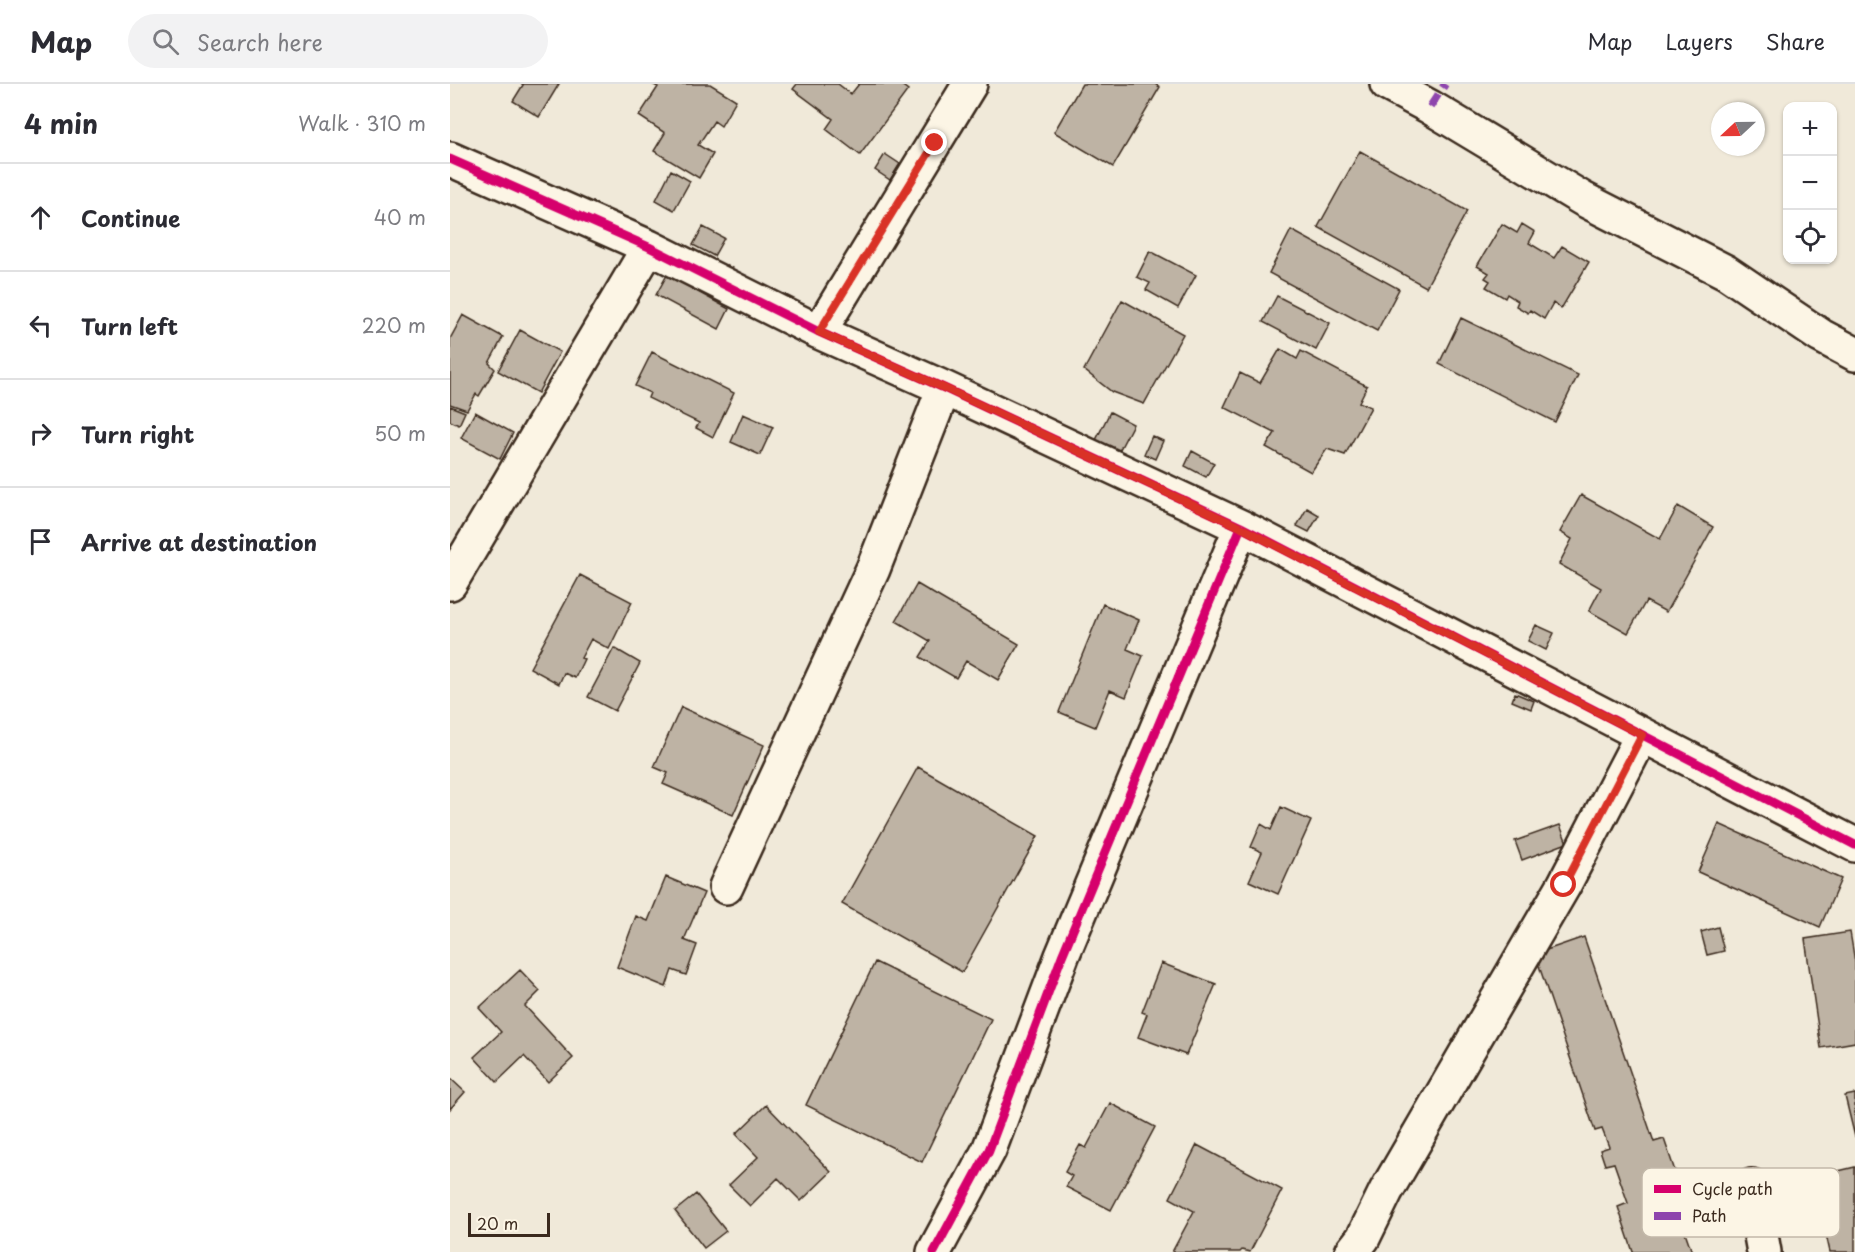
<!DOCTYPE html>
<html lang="en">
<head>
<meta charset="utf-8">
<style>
	body { margin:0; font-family:"Playpen Sans",sans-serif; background:#f2f2f3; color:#2b2b33 }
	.controls { position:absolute; right:18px; top:18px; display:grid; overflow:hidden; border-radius:12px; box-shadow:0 2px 4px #0004 }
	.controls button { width:54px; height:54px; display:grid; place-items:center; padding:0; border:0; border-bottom:2px solid #e1e1e2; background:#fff; color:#2b2b33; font:30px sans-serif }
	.compass { position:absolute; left:1261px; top:18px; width:54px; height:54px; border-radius:50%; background:#fff; box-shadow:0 2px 4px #0004; rotate:248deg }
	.scale { position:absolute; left:18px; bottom:15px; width:82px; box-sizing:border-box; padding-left:6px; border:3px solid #3b2a1e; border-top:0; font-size:16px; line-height:21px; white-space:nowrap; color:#3b2a1e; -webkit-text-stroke:4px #fcf5e5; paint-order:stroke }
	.stop { position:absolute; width:18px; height:18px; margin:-14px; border:4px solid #d93025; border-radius:50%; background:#fff }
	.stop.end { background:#d93025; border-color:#fff; box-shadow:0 2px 6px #0008 }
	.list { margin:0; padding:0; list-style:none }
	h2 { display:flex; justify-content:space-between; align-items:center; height:78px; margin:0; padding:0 24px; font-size:26px }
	h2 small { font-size:20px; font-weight:400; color:#7c7c81 }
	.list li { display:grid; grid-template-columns:39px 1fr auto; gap:18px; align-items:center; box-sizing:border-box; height:108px; padding:0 24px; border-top:2px solid #e1e1e2 }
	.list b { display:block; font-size:22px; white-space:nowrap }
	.list em { font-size:20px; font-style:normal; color:#7c7c81 }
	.icon { flex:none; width:33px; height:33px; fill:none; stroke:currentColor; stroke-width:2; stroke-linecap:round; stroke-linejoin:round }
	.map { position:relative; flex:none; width:1405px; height:1168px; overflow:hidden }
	header { display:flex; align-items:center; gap:36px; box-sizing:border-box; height:84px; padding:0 30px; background:#fff; border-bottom:2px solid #e1e1e2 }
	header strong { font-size:28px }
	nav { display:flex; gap:33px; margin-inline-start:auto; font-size:21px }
	.search { width:420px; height:54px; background:#f2f2f3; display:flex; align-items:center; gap:15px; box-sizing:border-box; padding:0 21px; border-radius:33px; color:#7c7c81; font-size:22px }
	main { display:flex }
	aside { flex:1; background:#fff }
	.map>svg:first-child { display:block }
	.building { fill:#beb3a4; stroke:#3b2a1e; stroke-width:1.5 }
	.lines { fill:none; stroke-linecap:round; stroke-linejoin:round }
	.minor-casing { stroke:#3b2a1e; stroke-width:38 }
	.minor { stroke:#fcf5e5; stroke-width:33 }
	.quiet { stroke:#8e44ad; stroke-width:8; stroke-dasharray:15 8; stroke-linecap:butt }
	.cycleway-casing { stroke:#fcf5e5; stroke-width:13 }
	.cycleway { stroke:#d6006c; stroke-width:9 }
	.route { stroke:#d93025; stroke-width:8 }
	.key { fill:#fcf5e5; stroke:#c2b8a9; stroke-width:1.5 }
	.key-label { font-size:16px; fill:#3b2a1e }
</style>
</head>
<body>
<header>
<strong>Map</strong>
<div class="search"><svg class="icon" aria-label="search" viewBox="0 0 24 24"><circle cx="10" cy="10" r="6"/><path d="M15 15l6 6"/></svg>Search here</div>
<nav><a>Map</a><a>Layers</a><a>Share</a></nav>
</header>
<main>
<aside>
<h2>4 min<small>Walk · 310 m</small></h2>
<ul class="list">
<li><svg class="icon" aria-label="ahead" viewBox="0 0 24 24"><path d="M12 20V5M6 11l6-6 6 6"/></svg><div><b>Continue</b></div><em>40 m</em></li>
<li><svg class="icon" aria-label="left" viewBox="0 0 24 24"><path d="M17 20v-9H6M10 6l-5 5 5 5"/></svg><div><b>Turn left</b></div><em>220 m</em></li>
<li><svg class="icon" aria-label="right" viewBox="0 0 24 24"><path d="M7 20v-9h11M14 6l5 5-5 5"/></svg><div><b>Turn right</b></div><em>50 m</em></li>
<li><svg class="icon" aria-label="arrive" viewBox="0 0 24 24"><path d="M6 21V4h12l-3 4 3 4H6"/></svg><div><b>Arrive at destination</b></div></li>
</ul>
</aside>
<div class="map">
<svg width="1405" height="1168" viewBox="0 0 1405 1168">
	<rect width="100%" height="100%" fill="#f0e9d9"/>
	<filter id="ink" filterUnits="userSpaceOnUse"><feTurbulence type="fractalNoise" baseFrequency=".0167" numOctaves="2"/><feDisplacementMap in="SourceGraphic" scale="12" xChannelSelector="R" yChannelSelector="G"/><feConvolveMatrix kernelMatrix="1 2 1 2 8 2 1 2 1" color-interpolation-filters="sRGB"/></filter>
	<g filter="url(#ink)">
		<path class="building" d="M72,0H109L89,33L63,17L73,1Z
			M202,0H260L286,16L271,42L264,37L248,61L263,70L249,94L204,67L215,49L189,32L208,3Z
			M347,0H388L401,10L409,0H450L458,6L410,71L376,45L383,35L343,5Z
			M632,0H705L710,3L663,83L604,48Z
			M910,67L1017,127L976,203L868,143Z
			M435,70L450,80L440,96L425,86Z
			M221,86L240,97L224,126L206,116Z
			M1052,140L1067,149L1072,140L1085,148L1079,159L1104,174L1112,162L1139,178L1111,225L1103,219L1094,235L1080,226L1078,229L1066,222L1068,217L1057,210L1055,214L1036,203L1040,197L1035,194L1039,189L1027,182Z
			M253,143L274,154L264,172L243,161Z
			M841,146L949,205L927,247L819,189Z
			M700,167L746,191L728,224L696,206L700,199L687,193Z
			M217,191L279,225L269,245L206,211Z
			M827,212L880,239L866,266L813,238Z
			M672,216L733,250L694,320L662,308L634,286Z
			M13,231L53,253L39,279L45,285L29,312L26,310L17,326L0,320V255Z
			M1011,234L1128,291L1105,338L989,280Z
			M70,246L110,268L88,309L48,287Z
			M830,265L847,275L851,267L917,302L909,318L921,323L895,371L877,365L861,388L816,363L825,349L774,323L790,289L810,299Z
			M202,268L284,309L263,353L246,344L249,339L198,314L200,309L185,302Z
			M0,322L15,328L9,341L0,337Z
			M25,328L63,349L50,375L11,354Z
			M660,328L683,340L669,367L646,356Z
			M293,330L323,343L310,371L281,358Z
			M702,352L713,357L705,375L694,370Z
			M742,367L764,379L756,393L735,382Z
			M1131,411L1210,455L1228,422L1263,443L1216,528L1196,517L1178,549L1139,527L1151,504L1109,480L1122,455L1110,448Z
			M857,424L869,431L859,448L847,442Z
			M130,491L182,518L159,565L141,555L131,574L134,575L125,594L114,589L109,600L80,584Z
			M467,500L569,560L548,596L516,577L506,594L470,573L480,557L446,537Z
			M653,520L689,536L677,565L693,572L676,613L660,606L645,643L609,628Z
			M1086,541L1104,549L1096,566L1078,557Z
			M164,564L190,579L165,627L138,613Z
			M1065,609L1084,617L1081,625L1062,617Z
			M231,623L314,661L283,731L213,700L218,689L204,683Z
			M468,683L588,752L512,888L392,820Z
			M831,723L861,737L828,810L799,797L812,768L801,763L811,740L821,746Z
			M1269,740L1391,795L1370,843L1248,788Z
			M1110,741L1117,759L1072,776L1065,757Z
			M216,793L254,809L234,856L247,861L236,891L222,886L216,903L167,883L186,832L198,837Z
			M1268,843L1274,867L1257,871L1251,848Z
			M1400,848L1405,878V958L1371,964L1355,855Z
			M1134,853L1204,1058L1214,1055L1227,1093L1217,1096L1242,1168H1183L1168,1123L1178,1119L1164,1079L1155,1081L1150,1066L1159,1063L1152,1045L1145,1047L1085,870Z
			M425,878L541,935L472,1078L356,1021Z
			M711,879L766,900L736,971L688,953L697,930L692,928Z
			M70,886L90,907L75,922L123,974L98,998L74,972L47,998L24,973L51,948L29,924Z
			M0,994L15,1008L0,1025Z
			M1405,1010V1053L1395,1012Z
			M660,1019L705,1043L661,1126L616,1103L622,1092L615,1088L630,1061L636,1064Z
			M316,1021L381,1088L351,1117L328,1094L300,1122L279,1101L308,1073L286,1050Z
			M747,1061L832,1106L800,1168L792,1166L790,1168H722L744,1127L720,1114Z
			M1405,1083V1168H1380L1363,1093Z
			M246,1110L276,1147L254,1164L225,1127Z"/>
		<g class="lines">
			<g class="minor-casing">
				<path id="minor" d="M937,0L980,23L1133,115L1276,188L1371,252L1405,270
					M0,75L199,163L369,248L494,304L791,443L1405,761
					M369,248L520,0
					M0,499L199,163
					M276,803L423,485L494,304
					M1302,1102L1314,1168
					M484,1168L539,1066L612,872L791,443
					M902,1168L913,1154L936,1107L1114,801L1192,651"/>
			</g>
			<use href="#minor" class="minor"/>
			<path class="quiet" d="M980,23L995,0"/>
			<g class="cycleway-casing">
				<path id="cycleway" d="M0,75L199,163L369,248L494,304L791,443L1405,761
					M484,1168L539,1066L612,872L791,443"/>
			</g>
			<use href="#cycleway" class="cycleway"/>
		</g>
	</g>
	<g class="lines" filter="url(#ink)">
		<path class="route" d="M485,59L369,248L494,304L790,443L1192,651L1114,801"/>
	</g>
	<rect x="1192" y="1084" width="198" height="69" rx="9" class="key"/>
	<rect x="1204" y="1101" width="27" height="8" fill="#d6006c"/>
	<rect x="1204" y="1128" width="27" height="8" fill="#8e44ad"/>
	<g class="key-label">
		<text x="1242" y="1111">Cycle path</text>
		<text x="1242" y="1138">Path</text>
	</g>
</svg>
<div class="controls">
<button>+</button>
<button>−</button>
<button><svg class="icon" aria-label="locate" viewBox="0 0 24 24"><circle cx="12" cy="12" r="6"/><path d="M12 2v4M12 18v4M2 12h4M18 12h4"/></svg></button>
</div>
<svg class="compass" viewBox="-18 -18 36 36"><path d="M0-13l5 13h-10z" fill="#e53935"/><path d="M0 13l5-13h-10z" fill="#7c7c81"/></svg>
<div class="scale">20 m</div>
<div class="stop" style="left:1114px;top:801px"></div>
<div class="stop end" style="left:485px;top:59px"></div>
</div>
</main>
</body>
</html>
